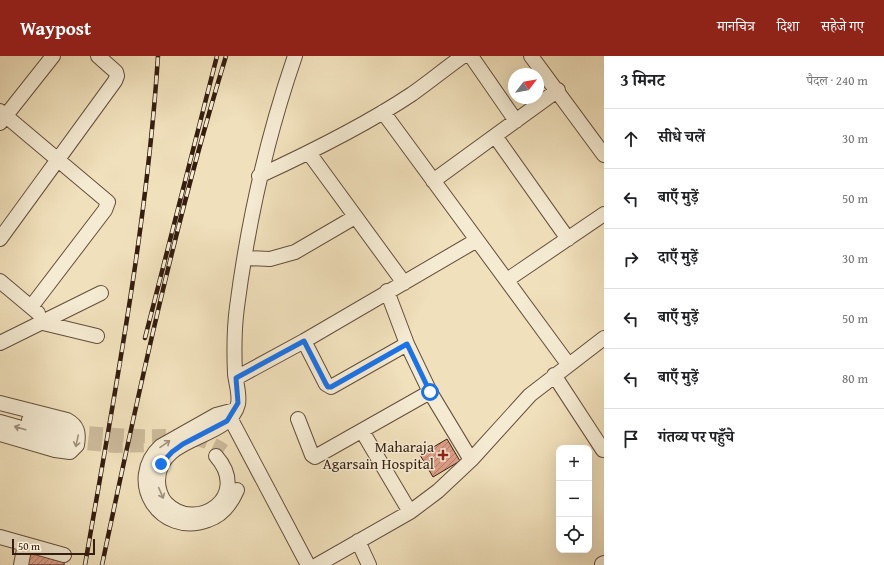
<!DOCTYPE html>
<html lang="hi">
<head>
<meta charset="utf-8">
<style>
	body { margin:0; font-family:"Gentium Book Plus","Noto Serif Devanagari",serif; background:#f2f2f2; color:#202124 }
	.controls { position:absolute; right:12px; bottom:12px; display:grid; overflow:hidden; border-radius:8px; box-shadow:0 4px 16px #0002 }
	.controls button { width:36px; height:36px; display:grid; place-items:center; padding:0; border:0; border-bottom:1px solid #e0e0e0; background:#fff; color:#202124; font:20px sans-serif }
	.compass { position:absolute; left:508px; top:12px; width:36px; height:36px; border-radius:50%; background:#fff; box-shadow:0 4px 16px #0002; rotate:59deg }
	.scale { position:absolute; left:12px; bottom:10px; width:83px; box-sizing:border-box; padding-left:4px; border:2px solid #351e10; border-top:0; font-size:11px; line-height:14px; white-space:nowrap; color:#351e10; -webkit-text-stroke:3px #f5ebd3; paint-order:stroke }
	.stop { position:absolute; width:12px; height:12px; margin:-9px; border:3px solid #1a73e8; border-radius:50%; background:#fff }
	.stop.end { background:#1a73e8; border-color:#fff; box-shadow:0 1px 4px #0008 }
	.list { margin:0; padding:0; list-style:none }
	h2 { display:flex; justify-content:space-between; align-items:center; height:52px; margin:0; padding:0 16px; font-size:17px }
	h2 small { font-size:13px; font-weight:400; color:#757577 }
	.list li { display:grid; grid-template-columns:26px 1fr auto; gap:12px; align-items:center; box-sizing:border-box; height:60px; padding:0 16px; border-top:1px solid #e0e0e0 }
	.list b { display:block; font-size:15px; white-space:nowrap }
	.list em { font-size:13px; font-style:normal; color:#757577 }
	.icon { flex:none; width:22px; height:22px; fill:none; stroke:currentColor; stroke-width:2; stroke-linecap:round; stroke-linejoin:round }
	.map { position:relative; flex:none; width:604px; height:509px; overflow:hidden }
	header { display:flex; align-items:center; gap:24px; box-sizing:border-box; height:56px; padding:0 20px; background:#8f2418; color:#fff }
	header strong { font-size:19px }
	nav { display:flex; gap:22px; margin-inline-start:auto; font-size:14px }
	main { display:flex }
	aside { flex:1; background:#fff }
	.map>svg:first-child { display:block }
	.building { fill:url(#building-hatch); stroke:#351e10 }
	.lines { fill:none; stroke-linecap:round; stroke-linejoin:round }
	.minor-tunnel { stroke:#cbb999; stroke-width:14; stroke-dasharray:14 7; stroke-linecap:butt }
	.minor-casing { stroke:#644e3b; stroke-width:16 }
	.minor { stroke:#f5ebd3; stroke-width:14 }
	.rail-casing { stroke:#351e10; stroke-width:4.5 }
	.rail { stroke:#f5ebd3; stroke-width:3; stroke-dasharray:9; stroke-linecap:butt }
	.oneway { stroke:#9f8f7b }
	.route { stroke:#1a73e8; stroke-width:5 }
	.poi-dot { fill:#8f2418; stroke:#f5ebd3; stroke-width:1.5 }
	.labels { text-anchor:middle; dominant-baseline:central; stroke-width:3; stroke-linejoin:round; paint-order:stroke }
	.poi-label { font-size:15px; fill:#351e10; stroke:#f5ebd3; text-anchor:end }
</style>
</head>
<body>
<header>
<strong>Waypost</strong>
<nav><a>मानचित्र</a><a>दिशा</a><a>सहेजे गए</a></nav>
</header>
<main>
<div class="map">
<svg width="604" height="509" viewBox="0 0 604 509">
	<defs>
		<pattern id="building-hatch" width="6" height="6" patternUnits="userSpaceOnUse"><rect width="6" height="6" fill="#dc9d86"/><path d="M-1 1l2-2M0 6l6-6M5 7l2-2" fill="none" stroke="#b37f6c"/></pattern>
	</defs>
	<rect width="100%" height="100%" fill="#f0e0bb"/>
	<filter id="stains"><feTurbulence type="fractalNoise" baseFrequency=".005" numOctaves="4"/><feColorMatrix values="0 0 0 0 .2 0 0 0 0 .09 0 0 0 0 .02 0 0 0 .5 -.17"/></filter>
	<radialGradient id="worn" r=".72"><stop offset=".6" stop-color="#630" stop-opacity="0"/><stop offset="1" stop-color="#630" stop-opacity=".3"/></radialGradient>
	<path class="building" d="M447,383L460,405L433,421L420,399Z
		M25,493L65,500L64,509H22Z"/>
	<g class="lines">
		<path class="minor-tunnel" d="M68,375C92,378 115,379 138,380C169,381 197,376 224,395
			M67,385L115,390L148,389"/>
		<g class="minor-casing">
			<path id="minor" d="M471,0L516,65
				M531,0L604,99
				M0,55L108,146L105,154L31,251
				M383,56L568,308
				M0,67L53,0
				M495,80L568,183
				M309,97L404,227
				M259,120C311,96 364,70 412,38C429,26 446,12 463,0
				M433,125L558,34
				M0,183L115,25L117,20L116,16L98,0
				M245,202L270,203L295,196L355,161
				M507,224L604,158
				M0,225L38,257
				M387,235L407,288L430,336L471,404
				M43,267L97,280
				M304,285L326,328L331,331L407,288
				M0,287L101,237
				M554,319L603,394
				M236,322L304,285L477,184
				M0,347L67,364C78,370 79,377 77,389L70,396L55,394L0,378
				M235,354L216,359L161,390C124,424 159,482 208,464C223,459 231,448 237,434
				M227,356L308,509
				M298,363L312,399L315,401L430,336
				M29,364L68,375
				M0,366L67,385
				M362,375L410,456
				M216,400C252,441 196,478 166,447C161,442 158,432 158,425C158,378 229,385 238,348C240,339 236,327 235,318C234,295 234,273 237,251C248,166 267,81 295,0
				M0,481L64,499
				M358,485L369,509
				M602,508L604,507
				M21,509L25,488
				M317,509L410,456L438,435L471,404L530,339L604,282"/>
		</g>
		<use href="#minor" class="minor"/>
		<g class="rail-casing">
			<path id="rail" d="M145,282L217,0
				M85,509C114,340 147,171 158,0
				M102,509C138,338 175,167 226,0"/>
		</g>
		<use href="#rail" class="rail"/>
	</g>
	<defs><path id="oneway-shaft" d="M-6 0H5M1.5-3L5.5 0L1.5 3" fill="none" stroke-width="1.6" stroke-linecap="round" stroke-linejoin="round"/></defs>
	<g class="oneway">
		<use href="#oneway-shaft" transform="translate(20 372) rotate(-164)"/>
		<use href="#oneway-shaft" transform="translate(77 385) rotate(102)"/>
		<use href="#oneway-shaft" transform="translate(165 388) rotate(-35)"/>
		<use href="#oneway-shaft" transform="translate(161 437) rotate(67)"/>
	</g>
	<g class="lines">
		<path class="route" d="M161,408L172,396L183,388L227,365L238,347L236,322L304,285L326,328L328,331H331L407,288L430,336"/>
	</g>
	<path class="poi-dot" d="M441 393h4v4h4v4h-4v4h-4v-4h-4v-4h4z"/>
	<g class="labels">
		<g class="poi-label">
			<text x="434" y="390">Maharaja<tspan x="434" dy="17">Agarsain Hospital</tspan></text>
		</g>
	</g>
	<rect width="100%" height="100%" filter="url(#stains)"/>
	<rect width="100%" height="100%" fill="url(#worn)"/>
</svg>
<div class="controls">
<button>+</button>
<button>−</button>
<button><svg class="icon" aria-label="locate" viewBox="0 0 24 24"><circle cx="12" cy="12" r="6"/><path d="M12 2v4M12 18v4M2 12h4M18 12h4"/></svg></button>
</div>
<svg class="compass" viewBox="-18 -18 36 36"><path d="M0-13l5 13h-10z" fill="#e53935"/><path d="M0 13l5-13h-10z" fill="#757577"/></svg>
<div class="scale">50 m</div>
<div class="stop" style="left:430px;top:336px"></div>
<div class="stop end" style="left:161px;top:408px"></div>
</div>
<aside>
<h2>3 मिनट<small>पैदल · 240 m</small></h2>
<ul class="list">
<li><svg class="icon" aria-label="ahead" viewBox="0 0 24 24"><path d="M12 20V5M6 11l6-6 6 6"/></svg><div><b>सीधे चलें</b></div><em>30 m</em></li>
<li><svg class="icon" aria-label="left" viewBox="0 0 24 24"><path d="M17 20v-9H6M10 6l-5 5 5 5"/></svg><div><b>बाएँ मुड़ें</b></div><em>50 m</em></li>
<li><svg class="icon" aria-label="right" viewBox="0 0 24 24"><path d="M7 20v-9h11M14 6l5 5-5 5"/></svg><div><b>दाएँ मुड़ें</b></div><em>30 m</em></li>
<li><svg class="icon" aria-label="left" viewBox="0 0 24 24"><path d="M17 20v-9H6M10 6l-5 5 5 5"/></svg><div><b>बाएँ मुड़ें</b></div><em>50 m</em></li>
<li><svg class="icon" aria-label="left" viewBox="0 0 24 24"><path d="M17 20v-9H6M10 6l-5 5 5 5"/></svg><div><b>बाएँ मुड़ें</b></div><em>80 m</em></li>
<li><svg class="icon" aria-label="arrive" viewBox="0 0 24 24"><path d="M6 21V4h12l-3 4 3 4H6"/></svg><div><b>गंतव्य पर पहुँचे</b></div></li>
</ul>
</aside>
</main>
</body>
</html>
